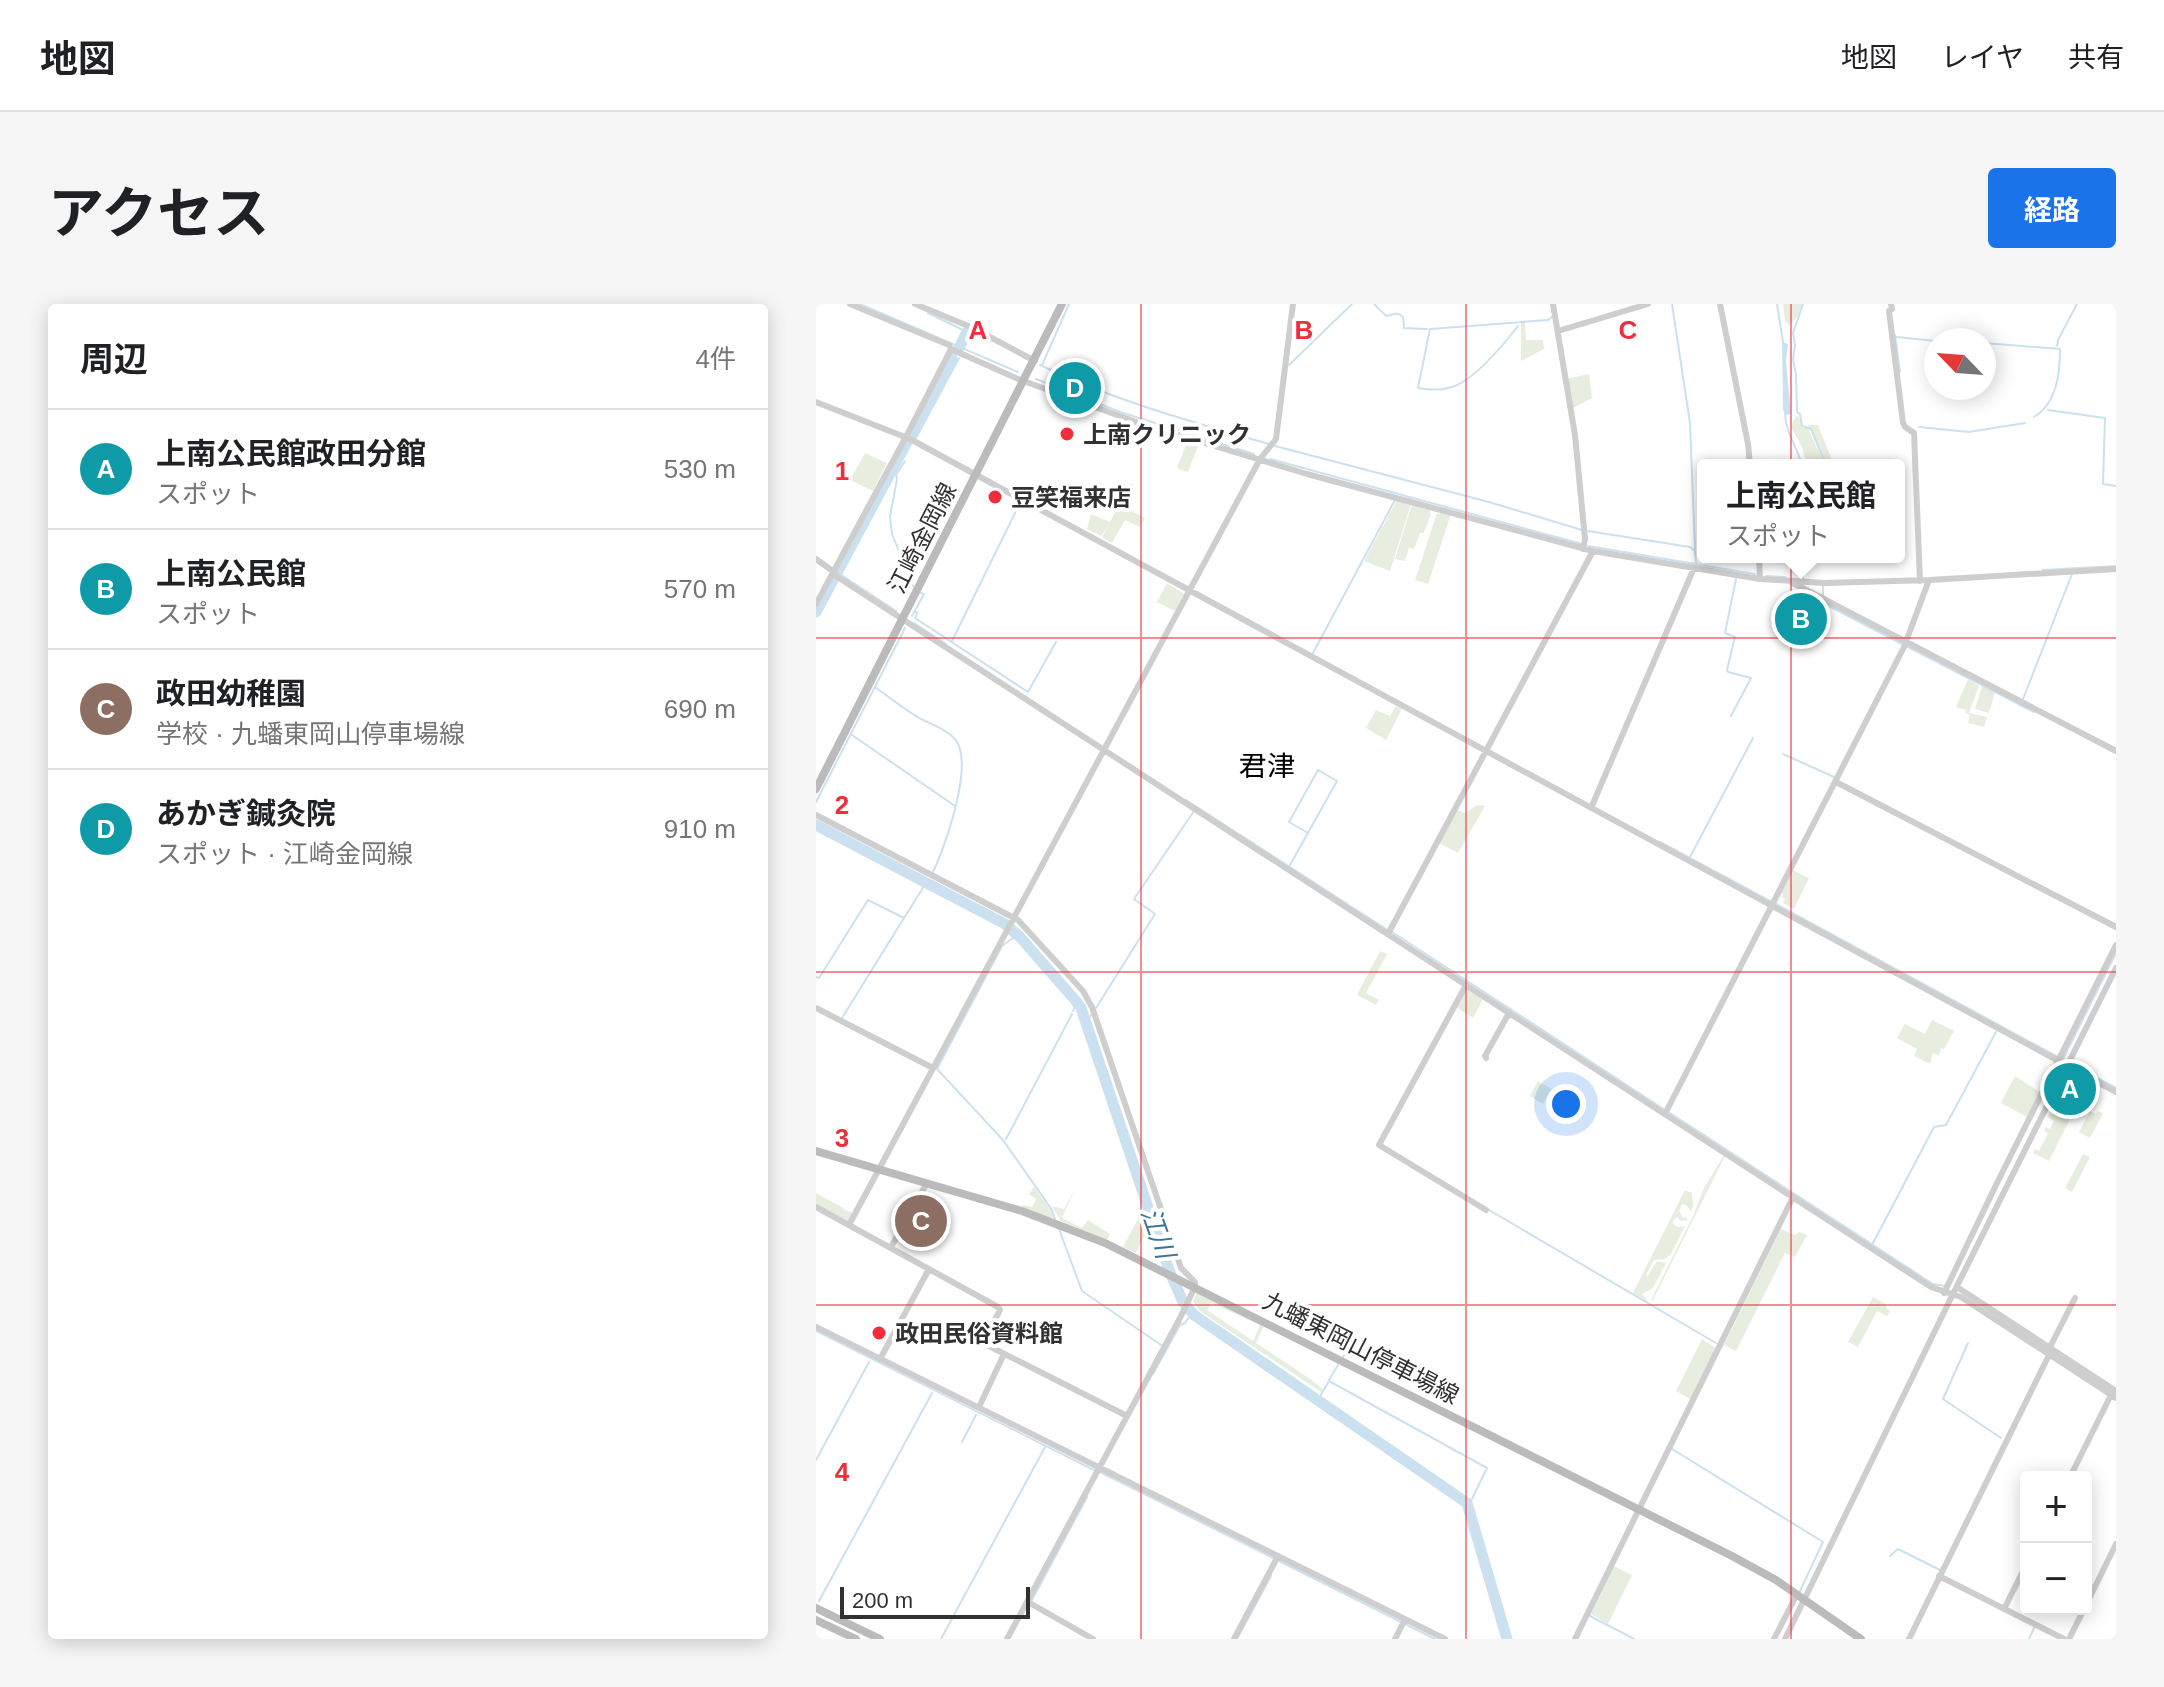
<!DOCTYPE html>
<html lang="ja">
<head>
<meta charset="utf-8">
<style>
	body { margin:0; font-family:Helvetica,"Noto Sans JP",sans-serif; background:#f6f6f6; color:#202124 }
	.controls { position:absolute; right:24px; bottom:24px; display:grid; overflow:hidden; border-radius:8px; box-shadow:0 4px 20px #0003 }
	.controls button { width:72px; height:72px; display:grid; place-items:center; padding:0; border:0; border-bottom:2px solid #e0e0e0; background:#fff; color:#202124; font:40px sans-serif }
	.compass { position:absolute; left:1108px; top:24px; width:72px; height:72px; border-radius:50%; background:#fff; box-shadow:0 4px 20px #0003; rotate:295deg }
	.scale { position:absolute; left:24px; bottom:20px; width:190px; box-sizing:border-box; padding-left:8px; border:4px solid #313131; border-top:0; font-size:22px; line-height:28px; white-space:nowrap; color:#313131; -webkit-text-stroke:6px #fff; paint-order:stroke }
	.you { position:absolute; left:750px; top:800px; width:28px; height:28px; margin:-20px; border:6px solid #fff; border-radius:50%; background:#1a73e8; box-shadow:0 0 0 12px #1a73e833 }
	.badge { display:grid; place-items:center; width:52px; height:52px; border-radius:50%; background:#1a73e8; color:#fff; font-size:26px; font-weight:700 }
	.pin { position:absolute; translate:-50% -50%; border:4px solid #fff; box-shadow:0 2px 8px #0006 }
	.popup { position:absolute; left:881px; top:155px; width:208px; height:104px; box-sizing:border-box; display:grid; place-content:center; border-radius:8px; background:#fff; filter:drop-shadow(0 2px 6px #0005); font-size:26px; white-space:nowrap; color:#757577 }
	.popup b { font-size:30px; color:#202124 }
	.popup::after { content:''; position:absolute; left:50%; top:100%; margin-left:-16px; border:16px solid transparent; border-top-color:#fff }
	.list { margin:0; padding:0; list-style:none }
	h2 { display:flex; justify-content:space-between; align-items:center; height:104px; margin:0; padding:0 32px; font-size:34px }
	h2 small { font-size:26px; font-weight:400; color:#757577 }
	.list li { display:grid; grid-template-columns:52px 1fr auto; gap:24px; align-items:center; box-sizing:border-box; height:120px; padding:0 32px; border-top:2px solid #e0e0e0 }
	.list b { display:block; font-size:30px; white-space:nowrap }
	.list p { margin:0; font-size:26px; white-space:nowrap; color:#757577 }
	.list em { font-size:26px; font-style:normal; color:#757577 }
	.map { position:relative; flex:none; width:1300px; height:1335px; overflow:hidden; border-radius:8px }
	header { display:flex; align-items:center; gap:48px; box-sizing:border-box; height:112px; padding:0 40px; background:#fff; border-bottom:2px solid #e0e0e0 }
	header strong { font-size:38px }
	nav { display:flex; gap:44px; margin-inline-start:auto; font-size:28px }
	.intro { display:flex; align-items:center; justify-content:space-between; box-sizing:border-box; height:192px; padding:0 48px }
	h1 { margin:0; font-size:56px }
	.button { padding:20px 36px; border-radius:8px; background:#1a73e8; color:#fff; font-size:28px; font-weight:700 }
	main { display:flex; gap:48px; padding:0 48px }
	aside { flex:1; background:#fff; border-radius:8px; box-shadow:0 4px 20px #0003 }
	.map>svg:first-child { display:block }
	.green { fill:#e7eedf; fill-rule:evenodd }
	.water { fill:#cbe1ef }
	.lines { fill:none; stroke-linecap:round; stroke-linejoin:round }
	.stream { stroke:#cbe1ef; stroke-width:2 }
	.river { stroke:#cbe1ef; stroke-width:11 }
	.street { stroke:#cecece; stroke-width:6 }
	.secondary { stroke:#bbb; stroke-width:8 }
	.grid { fill:none; stroke:#ef2d3b; stroke-width:2; stroke-opacity:0.55 }
	.poi-dot { fill:#ef2d3b; stroke:#fff; stroke-width:3 }
	.labels { text-anchor:middle; dominant-baseline:central; stroke-width:8; stroke-linejoin:round; paint-order:stroke }
	.poi-label { font-size:24px; font-weight:bold; fill:#313131; stroke:#fff; text-anchor:start }
	.street-label { font-size:24px; fill:#313131; stroke:#fff }
	.water-label { font-size:26px; font-style:italic; fill:#397499; stroke:#fff }
	.quarter-label { font-size:28px; fill:#000; stroke:#fff }
	.grid-label { font-size:26px; text-anchor:middle; font-weight:bold; fill:#ef2d3b; stroke:#fff; stroke-width:8; stroke-linejoin:round; paint-order:stroke }
</style>
</head>
<body>
<header>
<strong>地図</strong>
<nav><a>地図</a><a>レイヤ</a><a>共有</a></nav>
</header>
<div class="intro"><h1>アクセス</h1><a class="button">経路</a></div>
<main>
<aside>
<h2>周辺<small>4件</small></h2>
<ul class="list">
<li><span class="badge" style="background:#0f9aa8">A</span><div><b>上南公民館政田分館</b><p>スポット</p></div><em>530 m</em></li>
<li><span class="badge" style="background:#0f9aa8">B</span><div><b>上南公民館</b><p>スポット</p></div><em>570 m</em></li>
<li><span class="badge" style="background:#8d6e63">C</span><div><b>政田幼稚園</b><p>学校 · 九蟠東岡山停車場線</p></div><em>690 m</em></li>
<li><span class="badge" style="background:#0f9aa8">D</span><div><b>あかぎ鍼灸院</b><p>スポット · 江崎金岡線</p></div><em>910 m</em></li>
</ul>
</aside>
<div class="map">
<svg width="1300" height="1335" viewBox="0 0 1300 1335">
	<rect width="100%" height="100%" fill="#fff"/>
	<path class="green" d="M967,0H986L982,12L974,21L969,17Z
		M705,19H709L710,36H727L728,45L705,57Z
		M773,70L776,94L755,105L750,75Z
		M980,112L983,113L986,124H992L1009,161H991L986,143L975,123Z
		M991,121H1002L1018,161H1011L995,125Z
		M372,136L383,139L372,168L362,165V161Z
		M49,149L71,159L57,187L34,176Z
		M314,179L318,181L308,199V203L329,214L324,223L309,216L296,239L286,233L292,222L285,232L271,225L275,210L294,218Z
		M581,196L595,200L574,267L548,257Z
		M596,200L613,205L615,210L608,229H604L598,245L593,244L589,257L579,255Z
		M625,207L635,210L612,280L599,276L621,209L624,210Z
		M351,279L368,290L359,307L341,298Z
		M1152,375L1163,382L1153,409L1171,413L1168,423L1152,419L1154,411L1149,409L1150,406L1140,403Z
		M1166,382L1179,389L1173,409L1159,405Z
		M580,402L586,405L570,436L550,424L560,406L574,412Z
		M661,501L669,502L642,549L623,539L641,506L649,509Z
		M976,566L993,574L978,605L967,599L969,595L966,593L967,590L965,589Z
		M564,647L571,650L550,689L563,696L560,701L541,691Z
		M651,684L667,695L657,714L641,704Z
		M1116,716L1138,727L1128,745L1125,744L1123,751L1117,749L1114,760L1098,752L1101,745L1081,734L1089,720L1109,730Z
		M1199,772L1224,788L1211,813L1185,799Z
		M722,777L736,785L727,800L714,792Z
		M1238,807L1254,815L1233,857L1217,849L1219,845L1223,847L1232,829L1228,827L1230,823L1234,825L1238,817L1232,813L1234,809L1236,810Z
		M1274,807L1280,810L1281,807L1287,809L1274,834L1263,828Z
		M1267,850L1274,853L1256,888L1249,884Z
		M908,851L909,852L836,998V994L877,912L888,884Z
		M218,883L236,908L238,915L206,903L207,901L216,903L220,895L213,890Z
		M259,885L246,914L266,924L272,916L294,930L291,936L245,917L236,902L248,905Z
		M869,886L876,889C875,896 880,898 875,907L870,901L866,900L863,907L867,914L870,913L872,916L865,917L861,913L857,917L858,921L862,923L869,922L855,950L849,955L838,956L831,969V973L841,957L850,959L837,984L826,990L834,1000L817,989Z
		M0,889L36,909L32,917L0,901Z
		M324,911L330,929L320,949L307,943Z
		M965,925L979,931L984,928L991,931L979,953L969,949L920,1047L908,1041Z
		M381,989L448,1022L440,1039C462,1054 486,1068 507,1085L505,1088L384,1007L377,997ZM395,999L444,1021L437,1037L391,1006Z
		M1057,993L1070,1000V1004L1074,1007L1071,1012L1061,1007L1042,1043L1032,1038Z
		M886,1035L901,1045L876,1096L860,1087Z
		M798,1262L816,1271L792,1320L775,1310Z"/>
	<path class="water" d="M966,38L972,40L970,57L975,110L971,111L967,106Z"/>
	<g class="lines">
		<path class="stream" d="M44,0L202,68
			M558,0L570,12C577,11 581,7 587,13L588,24L611,25
			M856,0L874,119L879,245
			M961,0L967,38
			M987,0L977,29L979,41L977,55L980,71L981,108L984,110L986,122L995,125L1010,161
			M112,9L151,28H157L174,37
			M614,25L602,84C616,86 628,87 641,81C662,71 688,40 702,22
			M614,25L732,16L737,12
			M1079,31L1084,68
			M1081,33L1120,37
			M1168,39L1244,45C1244,69 1241,99 1218,113
			M1241,42L1242,36L1261,0
			M224,61C297,96 376,118 453,140
			M226,61L253,0
			M473,61L536,0
			M220,75L304,108L438,150
			M1232,106L1289,114L1287,180L1300,182
			M969,109C969,127 981,143 986,161
			M1103,123L1153,128L1209,119
			M100,134L143,54
			M459,142L673,198L766,226
			M454,155L766,240
			M89,157L80,171L81,175L74,213L76,230L97,282
			M772,227L874,243L879,247L880,259
			M772,242L939,270
			M986,253L987,275
			M1227,266L1300,262
			M21,268L80,307
			M950,272L969,273
			M1007,282V292
			M1007,299L1086,340
			M99,307L101,309L99,314L212,388L240,338
			M96,312L108,290L105,289
			M98,319L130,340
			M136,337L204,199
			M1092,343L1218,408
			M497,349L579,196
			M59,383C74,394 89,406 105,415C115,420 129,425 137,433C161,454 129,543 117,568
			M1207,395L1256,270
			M915,412L935,374L912,368L911,366L919,333L909,329L920,275
			M36,431L139,502
			M967,450L1018,473
			M370,496L570,625
			M0,498L89,324
			M844,538L954,597
			M874,553L937,434
			M474,561L521,477L502,466L473,518L492,529
			M960,600L1240,752
			M576,628L849,806
			M201,631L186,642L121,765L187,836L236,906L239,915
			M0,673L3,674L52,596L88,614L110,579
			M280,704L339,610L318,595L378,507
			M257,707L261,699
			M26,714L88,614
			M270,720L275,711
			M1247,755L1300,649
			M1255,760L1300,784
			M1228,791L1244,761
			M854,809L1117,980L1129,982
			M190,835L256,710
			M673,906L900,1039
			M243,925L266,987L345,1041
			M1057,939L1118,823L1130,821L1180,728
			M0,1027L278,1166
			M1152,1039L1127,1095L1185,1134
			M527,1053L540,1029
			M337,1070L364,1021L369,1019L376,1009
			M513,1076L522,1061
			M502,1096L513,1077L671,1164L652,1203
			M146,1138L160,1111
			M856,1145L1007,1238L984,1287
			M0,1156L53,1058
			M284,1168L457,1254
			M1074,1252L1082,1245L1124,1266
			M463,1257L619,1335
			M216,1296L271,1193
			M3,1297L116,1089
			M774,1312L818,1335
			M125,1335L229,1143
			M421,1335L455,1272
			M1213,1335L1219,1322"/>
		<path class="river" d="M143,44L151,28
			M0,308L136,54
			M0,521L189,620L204,633L259,696L265,704L353,966L367,998L378,1011L651,1199L691,1335"/>
		<path class="street" d="M34,0L133,41L135,45L202,75L323,119L491,170L777,247L944,275L1009,279L1113,276L1300,265
			M99,0L157,24L219,57
			M737,0L759,131L769,235L767,245
			M904,0L932,140L934,161
			M1075,0L1076,5L1073,7L1087,119L1089,123L1098,129L1104,277
			M742,27L832,0
			M0,98L94,135L1300,788
			M943,253L944,275
			M0,255L18,268
			M17,270L1115,983L1145,993L1300,1094
			M977,279L1300,447
			M0,300L92,129L135,45
			M1020,478L1300,623
			M775,504L878,264
			M0,511L202,616L267,687L276,703L365,964L379,978V983L364,1014L191,1335
			M572,630L777,247
			M650,681L563,841L670,906
			M0,704L117,764
			M670,754L669,752L693,709
			M849,810L1088,343L1113,276
			M0,903L182,1003L184,1006L167,1039L311,1112
			M33,921L444,155L460,135L477,0
			M75,943L111,879
			M1141,983L1300,1087
			M1128,989L1181,879L1300,641
			M0,1023L629,1335
			M1232,1047L1259,994
			M64,1055L113,965
			M163,1103L188,1050
			M1254,1173L1295,1091
			M1123,1272L1248,1335
			M212,1298L277,1335
			M1270,1301L1300,1240
			M1188,1305L1210,1261
			M418,1335L462,1252
			M579,1335L589,1315
			M759,1335L977,893
			M958,1335L981,1290
			M969,1335L1133,998L1300,664
			M1093,1335L1233,1051
			M1253,1335L1268,1305"/>
		<path class="secondary" d="M0,485L246,0
			M0,847L206,907L289,939L916,1252L960,1276L1045,1335
			M0,1304L64,1335
			M0,1316L40,1335"/>
	</g>
	<path class="grid" d="M325,0V1335M650,0V1335M975,0V1335M0,334H1300M0,668H1300M0,1001H1300"/>
	<g class="poi-dot">
		<circle cx="251" cy="130" r="8"/>
		<circle cx="179" cy="193" r="8"/>
		<circle cx="63" cy="1029" r="8"/>
	</g>
	<g class="labels">
		<g class="poi-label">
			<text x="267" y="130">上南クリニック</text>
			<text x="195" y="193">豆笑福来店</text>
			<text x="79" y="1029">政田民俗資料館</text>
		</g>
		<g class="street-label">
			<text transform="translate(106 234) rotate(-63)">江崎金岡線</text>
			<text transform="translate(545 1044) rotate(27)">九蟠東岡山停車場線</text>
		</g>
		<g class="water-label">
			<text transform="translate(342 929) rotate(70)">江川</text>
		</g>
		<g class="quarter-label">
			<text x="451" y="462">君津</text>
		</g>
	</g>
	<g class="grid-label">
		<text x="162" y="35">A</text>
		<text x="488" y="35">B</text>
		<text x="812" y="35">C</text>
		<text x="26" y="176">1</text>
		<text x="26" y="510">2</text>
		<text x="26" y="843">3</text>
		<text x="26" y="1177">4</text>
	</g>
</svg>
<div class="controls">
<button>+</button>
<button>−</button>
</div>
<svg class="compass" viewBox="-18 -18 36 36"><path d="M0-13l5 13h-10z" fill="#e53935"/><path d="M0 13l5-13h-10z" fill="#757577"/></svg>
<div class="scale">200 m</div>
<div class="you"></div>
<div class="pin badge" style="left:1254px;top:785px;background:#0f9aa8">A</div>
<div class="pin badge" style="left:985px;top:315px;background:#0f9aa8">B</div>
<div class="popup"><b>上南公民館</b>スポット</div>
<div class="pin badge" style="left:105px;top:917px;background:#8d6e63">C</div>
<div class="pin badge" style="left:259px;top:84px;background:#0f9aa8">D</div>
</div>
</main>
</body>
</html>
